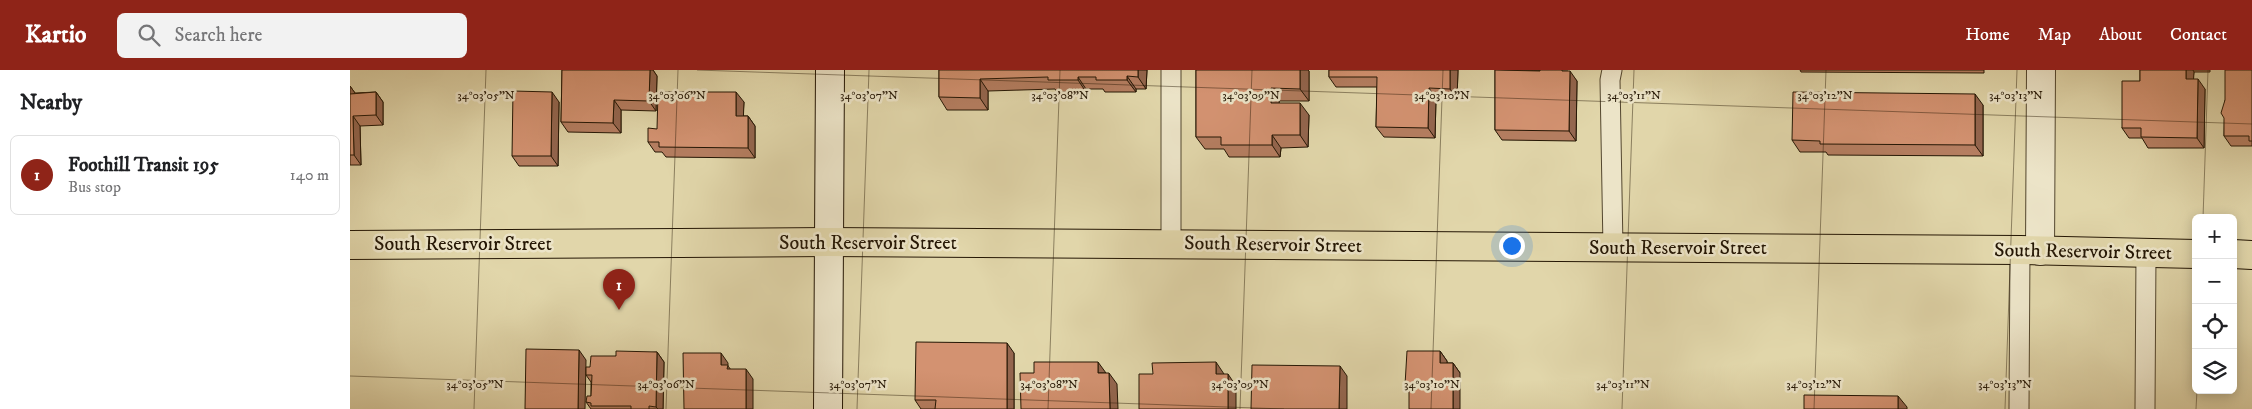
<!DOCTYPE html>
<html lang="en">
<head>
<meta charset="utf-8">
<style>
	body { margin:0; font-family:"IM FELL DW Pica",serif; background:#f2f2f2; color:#202124 }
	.controls { position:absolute; right:15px; bottom:15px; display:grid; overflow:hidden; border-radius:8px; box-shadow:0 2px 12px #0003 }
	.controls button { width:45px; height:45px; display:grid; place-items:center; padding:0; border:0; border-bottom:1px solid #e0e0e0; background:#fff; color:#202124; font:25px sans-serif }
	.you { position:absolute; left:1161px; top:175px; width:18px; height:18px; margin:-12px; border:4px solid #fff; border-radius:50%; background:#1a73e8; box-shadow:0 0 0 8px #1a73e833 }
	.badge { display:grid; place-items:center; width:32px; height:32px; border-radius:50%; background:#8f2418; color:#fff; font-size:16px; font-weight:700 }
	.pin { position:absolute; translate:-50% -41px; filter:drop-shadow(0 1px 2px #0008) }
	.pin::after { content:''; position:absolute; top:26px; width:18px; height:15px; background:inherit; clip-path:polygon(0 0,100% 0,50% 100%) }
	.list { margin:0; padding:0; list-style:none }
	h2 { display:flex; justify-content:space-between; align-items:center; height:65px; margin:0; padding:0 20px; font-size:21px }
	h2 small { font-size:16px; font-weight:400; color:#757577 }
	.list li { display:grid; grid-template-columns:32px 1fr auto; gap:15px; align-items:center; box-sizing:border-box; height:80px; margin:0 10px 10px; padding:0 10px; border:1px solid #e0e0e0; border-radius:8px }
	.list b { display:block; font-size:19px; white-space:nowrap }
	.list p { margin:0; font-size:16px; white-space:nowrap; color:#757577 }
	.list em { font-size:16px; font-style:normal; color:#757577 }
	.icon { flex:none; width:28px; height:28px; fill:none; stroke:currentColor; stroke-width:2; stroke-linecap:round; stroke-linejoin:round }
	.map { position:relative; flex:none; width:1902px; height:339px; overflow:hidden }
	header { display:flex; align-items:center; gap:30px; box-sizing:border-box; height:70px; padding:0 25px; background:#8f2418; color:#fff }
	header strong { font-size:24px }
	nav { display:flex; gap:28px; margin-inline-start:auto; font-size:18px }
	.search { width:350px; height:45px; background:#f2f2f2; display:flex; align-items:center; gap:12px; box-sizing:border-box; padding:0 18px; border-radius:8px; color:#757577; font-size:19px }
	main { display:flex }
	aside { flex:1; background:#fff }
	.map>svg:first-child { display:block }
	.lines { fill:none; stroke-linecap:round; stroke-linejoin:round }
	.lane-casing { stroke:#53462e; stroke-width:21 }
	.street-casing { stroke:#53462e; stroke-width:30 }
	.secondary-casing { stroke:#241604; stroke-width:30 }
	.primary-casing { stroke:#241604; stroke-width:30 }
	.lane { stroke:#ece4c8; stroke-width:19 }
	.street { stroke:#ece4c8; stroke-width:28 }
	.secondary { stroke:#ece4c8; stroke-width:28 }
	.primary { stroke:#e1d6aa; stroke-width:28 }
	.wall { fill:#b57e61; stroke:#241604 }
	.shaded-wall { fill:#94664f; stroke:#241604 }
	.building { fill:#d39271; stroke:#241604 }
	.ticks { fill:none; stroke:#241604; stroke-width:1; stroke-opacity:0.45 }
	.labels { text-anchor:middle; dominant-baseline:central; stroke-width:5; stroke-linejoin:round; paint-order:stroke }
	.street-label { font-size:20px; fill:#241604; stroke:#ece4c8 }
	.ticks-label { font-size:12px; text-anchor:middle; fill:#241604; stroke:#ece4c8; stroke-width:5; stroke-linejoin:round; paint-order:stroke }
</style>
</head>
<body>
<header>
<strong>Kartio</strong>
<div class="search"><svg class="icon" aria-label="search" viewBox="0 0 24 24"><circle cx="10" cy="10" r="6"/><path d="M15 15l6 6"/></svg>Search here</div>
<nav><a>Home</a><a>Map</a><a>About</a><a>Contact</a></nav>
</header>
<main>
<aside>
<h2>Nearby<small></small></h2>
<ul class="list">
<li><span class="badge">1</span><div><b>Foothill Transit 195</b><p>Bus stop</p></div><em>140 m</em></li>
</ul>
</aside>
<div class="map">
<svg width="1902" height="339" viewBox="0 0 1902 339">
	<rect width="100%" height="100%" fill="#e1d6aa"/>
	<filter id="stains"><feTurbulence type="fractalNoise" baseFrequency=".004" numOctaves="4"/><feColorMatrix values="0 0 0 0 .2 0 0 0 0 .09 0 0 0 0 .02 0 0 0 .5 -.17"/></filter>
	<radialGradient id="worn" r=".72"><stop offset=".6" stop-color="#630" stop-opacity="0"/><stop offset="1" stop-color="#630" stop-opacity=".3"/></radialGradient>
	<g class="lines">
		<g class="lane-casing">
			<path id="lane" d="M821,0V174
				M1262,0L1260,10L1263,178
				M1669,339L1670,180
				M1795,339L1796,183"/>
		</g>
		<g class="street-casing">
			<path id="street" d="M1690,181L1691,0"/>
		</g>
		<g class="secondary-casing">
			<path id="secondary" d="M478,339L480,0"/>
		</g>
		<g class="primary-casing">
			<path id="primary" d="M0,175L478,172L1670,180L1846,184
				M1883,184L1902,185"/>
		</g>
		<use href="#lane" class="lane"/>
		<use href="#street" class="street"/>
		<use href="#secondary" class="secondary"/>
		<use href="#primary" class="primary"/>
	</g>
	<path class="wall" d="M212,0H303L307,6L306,41L271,40V63L218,62L211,52Z
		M589,0H797L796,19H786V22H755L753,19H736V22H707L705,19L638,21V40H597L589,27Z
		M846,0H958L959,1V31H929V33L959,45L958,77L931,78L930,87H879L874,79H855L846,67Z
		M979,0H1108L1107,29H1086L1085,68L1034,67L1026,57L1027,17H986L979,7Z
		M1145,0L1218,1L1227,11L1226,71L1152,70L1145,60Z
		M1450,0H1634V3L1451,2Z
		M1790,0H1860V2H1844L1843,9L1855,19L1854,78H1798L1792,68H1779L1772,58L1790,11Z
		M1902,0V76H1881L1874,66L1875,30Z
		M0,16L5,23L26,22L33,32V55L10,56L11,95H0Z
		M209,32L208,96H169L162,86Z
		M394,32L393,46H398L405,56V88L316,87L312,82H305L298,72L307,59Z
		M1633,35V86L1478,85L1476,82H1450L1442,70Z
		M1090,281L1097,291V293H1103L1110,303L1059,320L1055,315Z
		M307,282L314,292L313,339H241L236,332L241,326V312L236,305L240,297L266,286Z
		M664,283V339H571L565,330Z"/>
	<path class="shaded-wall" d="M300,0H303L307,6L306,41L299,31Z
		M788,0H797L796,19L788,7Z
		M950,0H958L959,1V31L950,19Z
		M1100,0H1108L1107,29L1100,19Z
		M1836,0H1843L1844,2L1843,19L1836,9Z
		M1220,1L1227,11L1226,71L1219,61Z
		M777,6L786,19V22L777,10Z
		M728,7L736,19V22L728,10Z
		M630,9L638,21V40L630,28Z
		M1848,9L1855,19L1854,78L1847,68Z
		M0,16L5,23L0,26Z
		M921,18L929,31L930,45L921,33Z
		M1079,18L1086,29L1085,68L1078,58Z
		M26,22L33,32V55L26,45Z
		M202,22L209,32L208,96L201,86Z
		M386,22L394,32L393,56L386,46Z
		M1625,24L1633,35V86L1625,75Z
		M264,30L271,40V63L263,53Z
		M950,33L959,45L958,77L950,65Z
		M3,46L10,56L11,95L4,85Z
		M398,46L405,56V88L398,78Z
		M922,65L931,78L930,87L922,75Z
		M657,273L664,283V339H657Z
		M229,280L236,290L235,339H228Z
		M1090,281L1097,291V303L1090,293Z
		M307,282L314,292L313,339H308L306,337Z
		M371,283L378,293V296L385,305L371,295Z
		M748,292L756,303H748Z
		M866,292L874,304V316L866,304Z
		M1103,293L1110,303V339H1103Z
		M990,296L997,306V339H989Z
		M396,299L403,309V339H396Z
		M759,303L767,314L768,339H760Z
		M878,304L886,316V339H878Z
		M1548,326L1557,337V339H1548Z"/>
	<path class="building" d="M212,0H300L299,31L264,30L263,53L211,52Z
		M589,0H788V7L777,6V10H746V7H728V10H698V7L630,9V28L589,27Z
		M846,0H950V19L921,18V33H950V65H922V75H871V67H846Z
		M979,0H1100V19L1079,18L1078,58L1026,57L1027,7H979Z
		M1145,0L1190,1V0H1212V1H1220L1219,61L1145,60Z
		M1790,0H1836V9H1848L1847,68L1791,67V58H1772V11H1790Z
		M1875,0H1902V71H1899V66H1874V48L1871,43L1875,30Z
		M163,21L202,22L201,86H162Z
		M26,22V45L3,46L4,85H0V24Z
		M308,22H386V46H398V78L309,77V72H298V58L307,59Z
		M1443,22L1625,24V75L1470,74V71L1442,70Z
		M566,272L657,273V339H585L586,330H565Z
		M176,279L229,280L228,339H175Z
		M266,281L307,282L306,337L299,336V339H281V336H241V333L236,332L237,326H241L242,305H236V297H240L241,286H266Z
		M1057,281H1090V293H1103V339H1059V315H1055Z
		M333,283H371V295H378L377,299H396V339H334Z
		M684,292H748V303H759L760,339H671L670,303H684Z
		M866,292V304H878V339H789V304H803L802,293Z
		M902,295L990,296L989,339H901Z
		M1454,325L1548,326V339H1454Z"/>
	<path class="ticks" d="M347,0L1902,54M1853,148L1858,0M0,306L934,339M124,339L136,0M316,339L328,0M507,339L519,0M698,339L710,0M890,339L902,0M1081,339L1093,0M1272,339L1284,0M1464,339L1476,0M1655,339L1667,0M1846,339L1847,320"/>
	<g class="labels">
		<g class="street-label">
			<text x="518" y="173">South Reservoir Street</text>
			<text x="113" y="174">South Reservoir Street</text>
			<text transform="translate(923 175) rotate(1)">South Reservoir Street</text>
			<text x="1328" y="178">South Reservoir Street</text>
			<text transform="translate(1733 182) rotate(1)">South Reservoir Street</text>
		</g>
	</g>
	<g class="ticks-label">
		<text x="136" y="29">34°03'05"N</text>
		<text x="327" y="29">34°03'06"N</text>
		<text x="519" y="29">34°03'07"N</text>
		<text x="710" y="29">34°03'08"N</text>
		<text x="901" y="29">34°03'09"N</text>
		<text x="1092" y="29">34°03'10"N</text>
		<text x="1284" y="29">34°03'11"N</text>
		<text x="1475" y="29">34°03'12"N</text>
		<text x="1666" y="29">34°03'13"N</text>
		<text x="125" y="318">34°03'05"N</text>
		<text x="316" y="318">34°03'06"N</text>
		<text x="508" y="318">34°03'07"N</text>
		<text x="699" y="318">34°03'08"N</text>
		<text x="890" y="318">34°03'09"N</text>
		<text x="1082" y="318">34°03'10"N</text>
		<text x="1273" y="318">34°03'11"N</text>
		<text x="1464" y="318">34°03'12"N</text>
		<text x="1655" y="318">34°03'13"N</text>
	</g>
	<rect width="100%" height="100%" filter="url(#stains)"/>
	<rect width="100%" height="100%" fill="url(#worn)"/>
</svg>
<div class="controls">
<button>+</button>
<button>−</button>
<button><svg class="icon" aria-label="locate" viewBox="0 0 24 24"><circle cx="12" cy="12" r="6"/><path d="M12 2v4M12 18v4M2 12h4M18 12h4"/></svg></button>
<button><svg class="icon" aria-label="layers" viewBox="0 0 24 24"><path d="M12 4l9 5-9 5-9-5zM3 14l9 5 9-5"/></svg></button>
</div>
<div class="you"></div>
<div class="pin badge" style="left:269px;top:240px">1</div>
</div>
</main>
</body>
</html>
